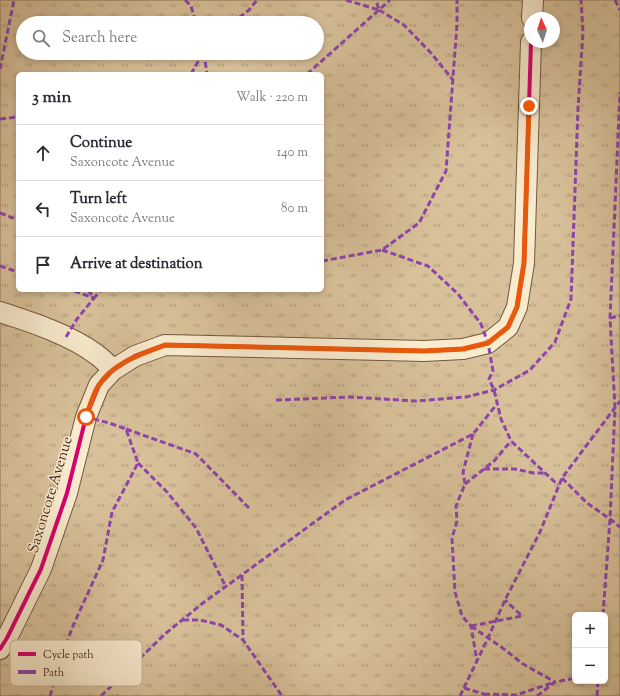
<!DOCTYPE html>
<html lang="en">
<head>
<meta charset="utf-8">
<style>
	body { margin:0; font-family:"Sorts Mill Goudy",serif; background:#f7f7f7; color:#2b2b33 }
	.controls { position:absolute; right:12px; bottom:12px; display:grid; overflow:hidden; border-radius:6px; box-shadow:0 2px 6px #0003 }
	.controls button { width:36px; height:36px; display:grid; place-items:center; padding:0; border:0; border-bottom:1px solid #e1e1e2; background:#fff; color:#2b2b33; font:20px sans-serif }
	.compass { position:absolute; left:524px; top:12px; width:36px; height:36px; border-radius:50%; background:#fff; box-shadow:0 2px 6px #0003; rotate:356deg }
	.stop { position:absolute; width:12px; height:12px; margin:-9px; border:3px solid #ea580c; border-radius:50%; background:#fff }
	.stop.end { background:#ea580c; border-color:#fff; box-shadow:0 1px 4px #0008 }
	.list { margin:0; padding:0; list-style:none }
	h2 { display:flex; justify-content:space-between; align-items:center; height:52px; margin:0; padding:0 16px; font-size:17px }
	h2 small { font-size:13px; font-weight:400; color:#7c7c81 }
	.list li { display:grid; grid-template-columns:26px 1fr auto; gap:12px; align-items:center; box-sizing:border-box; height:56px; padding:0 16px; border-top:1px solid #e1e1e2 }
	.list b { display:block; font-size:15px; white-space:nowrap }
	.list p { margin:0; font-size:13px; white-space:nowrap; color:#7c7c81 }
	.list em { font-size:13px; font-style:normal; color:#7c7c81 }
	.icon { flex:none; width:22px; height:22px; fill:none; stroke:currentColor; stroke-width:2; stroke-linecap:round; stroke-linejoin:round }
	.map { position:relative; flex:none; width:620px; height:696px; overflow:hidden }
	.search { position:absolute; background:#fff; box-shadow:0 2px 6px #0003; left:16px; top:16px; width:308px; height:44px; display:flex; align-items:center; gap:10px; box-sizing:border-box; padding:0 14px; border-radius:22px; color:#7c7c81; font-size:15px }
	.panel { position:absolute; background:#fff; box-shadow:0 2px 6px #0003; left:16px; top:72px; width:308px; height:220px; border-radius:6px }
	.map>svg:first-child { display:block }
	.grass { fill:url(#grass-tufts); stroke:#90755a; fill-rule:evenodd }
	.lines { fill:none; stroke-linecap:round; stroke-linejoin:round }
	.minor-casing { stroke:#745741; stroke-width:22 }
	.minor { stroke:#f9ebce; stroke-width:20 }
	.quiet { stroke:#8e44ad; stroke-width:3; stroke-dasharray:6 3; stroke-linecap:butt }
	.cycleway-casing { stroke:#f9ebce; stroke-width:6 }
	.cycleway { stroke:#d6006c; stroke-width:4 }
	.route { stroke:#ea580c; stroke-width:5 }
	.labels { text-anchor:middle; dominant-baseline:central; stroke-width:3; stroke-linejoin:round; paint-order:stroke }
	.street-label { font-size:15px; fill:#48291b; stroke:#f9ebce }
	.key { fill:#f9ebce; stroke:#c4b198; stroke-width:1 }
	.key-label { font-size:11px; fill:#48291b }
</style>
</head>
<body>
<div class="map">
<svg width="620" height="696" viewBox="0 0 620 696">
	<defs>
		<pattern id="grass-tufts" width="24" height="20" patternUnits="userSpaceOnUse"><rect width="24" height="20" fill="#d8c19a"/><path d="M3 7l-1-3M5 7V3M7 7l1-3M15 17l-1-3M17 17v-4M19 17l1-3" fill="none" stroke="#b19d7d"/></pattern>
	</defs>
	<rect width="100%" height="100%" fill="#f6e0b4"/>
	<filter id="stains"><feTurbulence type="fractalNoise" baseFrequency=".005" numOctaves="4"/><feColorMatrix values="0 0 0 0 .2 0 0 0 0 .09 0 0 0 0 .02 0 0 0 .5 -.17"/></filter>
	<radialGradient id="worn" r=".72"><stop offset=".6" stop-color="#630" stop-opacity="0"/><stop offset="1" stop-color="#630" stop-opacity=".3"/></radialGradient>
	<path class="grass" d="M0,0H620V696H0ZM530,18H554V42H530ZM23,23H317V53H23ZM18,74H322V290H18ZM575,615H605V681H575Z"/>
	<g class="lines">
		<g class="minor-casing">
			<path id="minor" d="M532,18L533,0
				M0,312C31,322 71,335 97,355C103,359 108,365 113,370
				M0,649L7,638L41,569L67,493L86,417L99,385L113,370L135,356L165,345L424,351L463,349L488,343L508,327L517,307L524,263L531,42"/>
		</g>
		<use href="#minor" class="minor"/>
		<path class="quiet" d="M185,0L191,6L196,23
			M346,0L379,10L376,0
			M615,0L620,10
			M379,10L404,25L431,53L453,80
			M232,23L249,10L257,0
			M204,53L207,74
			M0,69L14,0
			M191,74L203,53
			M307,74L390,0
			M0,119L18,117
			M0,213L18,220
			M382,250L428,266L458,294L481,324L488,343L493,371L489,379L494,390L501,419L511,441L558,485
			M322,261L382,250L419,223L446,171L457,24V0
			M0,266L18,272
			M88,290L94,298L101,290
			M610,318L620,316
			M66,337L77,319L94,298L71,290
			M276,400L349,397L416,401L466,397L494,390L530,370L555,342L571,299L578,108L583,32L581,0
			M126,429L196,454L249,508
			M473,434L463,472L465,484L456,506L457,521L452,538L455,592L462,616L471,626L477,661
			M138,463L167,492L196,528L226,587
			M484,469H515L533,473H544
			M562,478L587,503L610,519L620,527
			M465,484L494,461L511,441
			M242,575L243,640L282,696
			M603,615L610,519L615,408L610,318L620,92
			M183,620H200L221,625L243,640
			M471,626L504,649L523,664L555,682
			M471,626L522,616L505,600
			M464,688L484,694L485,696
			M484,694L516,695L555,682
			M50,696L60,663L72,628L103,560L112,512L138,463L126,429L109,423L86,417
			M101,696L165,634L203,603L345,500L473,434L497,404
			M117,696H118
			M460,696L488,638L505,600L540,532L562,478L620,401
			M537,696L555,682L575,678
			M597,696L598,681"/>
		<g class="cycleway-casing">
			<path id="cycleway" d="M0,649L7,638L41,569L67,493L86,417L99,385L113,370L135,356L165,345L424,351L463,349L488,343L508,327L517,307L524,263L531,42"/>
		</g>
		<use href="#cycleway" class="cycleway"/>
	</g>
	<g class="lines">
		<path class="route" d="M86,417C90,406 93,394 99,385C114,362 142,354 165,345L424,351L463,349L488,343L508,327L517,307L524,263L529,106"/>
	</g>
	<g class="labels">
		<g class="street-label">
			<text transform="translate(51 495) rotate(-73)">Saxoncote Avenue</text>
		</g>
	</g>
	<rect x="10" y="640" width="132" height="46" rx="6" class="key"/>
	<rect x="18" y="652" width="18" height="4" fill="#d6006c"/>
	<rect x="18" y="670" width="18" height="4" fill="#8e44ad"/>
	<g class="key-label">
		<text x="43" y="658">Cycle path</text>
		<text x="43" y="676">Path</text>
	</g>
	<rect width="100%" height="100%" filter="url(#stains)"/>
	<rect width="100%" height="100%" fill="url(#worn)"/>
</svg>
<div class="controls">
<button>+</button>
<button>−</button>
</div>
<svg class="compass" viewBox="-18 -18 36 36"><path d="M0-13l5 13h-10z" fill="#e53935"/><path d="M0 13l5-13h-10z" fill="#7c7c81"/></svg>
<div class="stop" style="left:86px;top:417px"></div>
<div class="stop end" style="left:529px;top:106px"></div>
<div class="search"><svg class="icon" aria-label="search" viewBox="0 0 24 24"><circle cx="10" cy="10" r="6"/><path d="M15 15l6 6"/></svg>Search here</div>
<section class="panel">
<h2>3 min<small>Walk · 220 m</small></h2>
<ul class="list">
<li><svg class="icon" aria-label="ahead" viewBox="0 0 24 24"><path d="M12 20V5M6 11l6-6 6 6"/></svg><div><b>Continue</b><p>Saxoncote Avenue</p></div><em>140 m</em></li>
<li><svg class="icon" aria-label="left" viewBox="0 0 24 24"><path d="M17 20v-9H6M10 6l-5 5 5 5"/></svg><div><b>Turn left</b><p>Saxoncote Avenue</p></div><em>80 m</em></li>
<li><svg class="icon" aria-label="arrive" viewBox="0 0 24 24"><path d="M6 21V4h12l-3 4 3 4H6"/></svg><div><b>Arrive at destination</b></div></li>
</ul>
</section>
</div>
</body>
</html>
